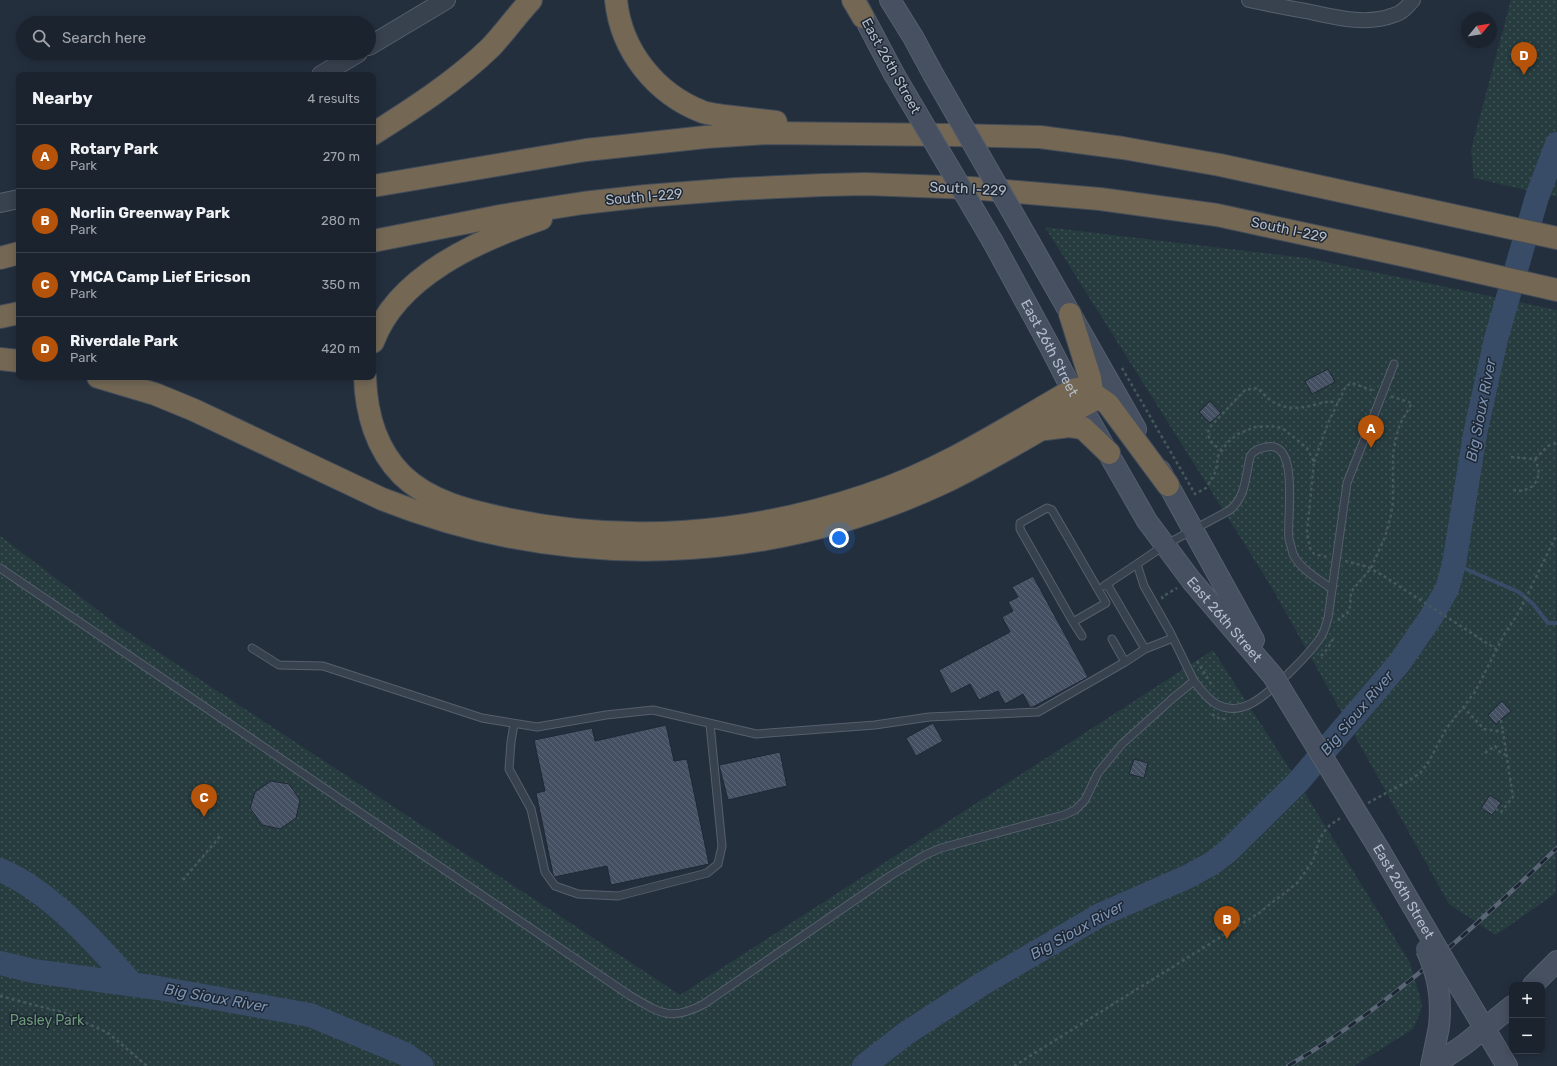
<!DOCTYPE html>
<html lang="en">
<head>
<meta charset="utf-8">
<style>
	body { margin:0; font-family:Rubik,sans-serif; background:#282f3a; color:#f1f3f6 }
	.controls { position:absolute; right:12px; bottom:12px; display:grid; overflow:hidden; border-radius:8px; box-shadow:0 2px 10px #0003 }
	.controls button { width:36px; height:36px; display:grid; place-items:center; padding:0; border:0; border-bottom:1px solid #39404a; background:#1b232e; color:#f1f3f6; font:20px sans-serif }
	.compass { position:absolute; left:1461px; top:12px; width:36px; height:36px; border-radius:50%; background:#1b232e; box-shadow:0 2px 10px #0003; rotate:60deg }
	.you { position:absolute; left:839px; top:538px; width:14px; height:14px; margin:-10px; border:3px solid #fff; border-radius:50%; background:#1a73e8; box-shadow:0 0 0 6px #1a73e833 }
	.badge { display:grid; place-items:center; width:26px; height:26px; border-radius:50%; background:#b45309; color:#fff; font-size:13px; font-weight:700 }
	.pin { position:absolute; translate:-50% -33px; filter:drop-shadow(0 1px 2px #0008) }
	.pin::after { content:''; position:absolute; top:21px; width:14px; height:12px; background:inherit; clip-path:polygon(0 0,100% 0,50% 100%) }
	.list { margin:0; padding:0; list-style:none }
	h2 { display:flex; justify-content:space-between; align-items:center; height:52px; margin:0; padding:0 16px; font-size:17px }
	h2 small { font-size:13px; font-weight:400; color:#a0a4aa }
	.list li { display:grid; grid-template-columns:26px 1fr auto; gap:12px; align-items:center; box-sizing:border-box; height:64px; padding:0 16px; border-top:1px solid #39404a }
	.list b { display:block; font-size:15px; white-space:nowrap }
	.list p { margin:0; font-size:13px; white-space:nowrap; color:#a0a4aa }
	.list em { font-size:13px; font-style:normal; color:#a0a4aa }
	.icon { flex:none; width:22px; height:22px; fill:none; stroke:currentColor; stroke-width:2; stroke-linecap:round; stroke-linejoin:round }
	.map { position:relative; flex:none; width:1557px; height:1066px; overflow:hidden }
	.search { position:absolute; background:#1b232e; box-shadow:0 2px 10px #0003; left:16px; top:16px; width:360px; height:44px; display:flex; align-items:center; gap:10px; box-sizing:border-box; padding:0 14px; border-radius:22px; color:#a0a4aa; font-size:15px }
	.panel { position:absolute; background:#1b232e; box-shadow:0 2px 10px #0003; left:16px; top:72px; width:360px; height:308px; border-radius:8px }
	.map>svg:first-child { display:block }
	.grass { fill:url(#grass-dots) }
	.lines { fill:none; stroke-linecap:round; stroke-linejoin:round }
	.stream { stroke:#394c67; stroke-width:4 }
	.river { stroke:#394c67; stroke-width:24 }
	.building { fill:url(#building-back-hatch); stroke:#1f2835 }
	.service-casing { stroke:#565f6c; stroke-width:9 }
	.minor-casing { stroke:#565f6c; stroke-width:16 }
	.tertiary-casing { stroke:#565f6c; stroke-width:20 }
	.secondary-casing { stroke:#565f6c; stroke-width:22 }
	.motorway-casing { stroke:#434c59; stroke-width:24 }
	.path { stroke:#44595c; stroke-width:2.5; stroke-dasharray:3 3; stroke-linecap:butt }
	.service { stroke:#38414e; stroke-width:7 }
	.minor { stroke:#38414e; stroke-width:14 }
	.tertiary { stroke:#38414e; stroke-width:18 }
	.secondary { stroke:#465061; stroke-width:20 }
	.motorway { stroke:#746855; stroke-width:22 }
	.rail-casing { stroke:#5a6575; stroke-width:4.5 }
	.rail { stroke:#1d2633; stroke-width:3; stroke-dasharray:9; stroke-linecap:butt }
	.secondary-bridge-casing { stroke:#565f6c; stroke-width:22; stroke-linecap:butt }
	.secondary-bridge { stroke:#465061; stroke-width:20 }
	.labels { text-anchor:middle; dominant-baseline:central; stroke-width:3; stroke-linejoin:round; paint-order:stroke }
	.street-label { font-size:14px; fill:#b4bcc9; stroke:#1d2633 }
	.park-label { font-size:14px; fill:#6b9a76; stroke:#1d2633 }
	.water-label { font-size:15px; font-style:italic; fill:#7c92b1; stroke:#1d2633 }
</style>
</head>
<body>
<div class="map">
<svg width="1557" height="1066" viewBox="0 0 1557 1066">
	<defs>
		<pattern id="grass-dots" width="8" height="8" patternUnits="userSpaceOnUse"><rect width="8" height="8" fill="#263c3f"/><path d="M2 2h.1M6 6h.1" fill="none" stroke="#435659" stroke-width="1.8" stroke-linecap="round"/></pattern>
		<pattern id="building-back-hatch" width="6" height="6" patternUnits="userSpaceOnUse"><rect width="6" height="6" fill="#455162"/><path d="M-1 5l2 2M0 0l6 6M5-1l2 2" fill="none" stroke="#5d6877"/></pattern>
	</defs>
	<rect width="100%" height="100%" fill="#242f3e"/>
	<path class="grass" d="M1511,0H1557V197L1474,178L1471,150Z
		M1045,227L1306,258L1557,310L1556,893L1496,935L1449,904L1271,586Z
		M0,536L120,627L680,995L1213,650L1298,782L1410,963L1422,1004L1421,1011L1413,1029L1354,1066H0Z"/>
	<g class="lines">
		<path class="stream" d="M1454,564L1519,592L1533,604L1548,623H1557"/>
		<path class="river" d="M0,870C49,890 97,944 132,984
			M0,963L33,971L158,988L310,1015L405,1054L422,1066
			M864,1066L905,1034L982,984L1100,915L1187,877L1211,864L1227,852L1298,782L1400,662L1431,617L1447,589L1454,564L1475,434L1496,339L1537,197L1557,144"/>
	</g>
	<path class="building" d="M1328,369L1335,382L1312,394L1305,381Z
		M1210,401L1221,413L1210,423L1199,412Z
		M1033,576L1088,677L1033,707H1030L1023,694L1005,704L998,691L979,700L970,684L951,694L939,670L1010,632L1002,617L1013,611L1008,602L1018,597L1012,587Z
		M1502,701L1511,711L1496,724L1488,715Z
		M933,723L943,741L916,756L906,738Z
		M666,725L674,761L687,759L709,864L611,885L607,866L554,877L553,874L536,793L545,791L534,740L592,728L595,741Z
		M780,752L787,786L728,800L719,765Z
		M1134,759L1148,763L1144,778L1129,774Z
		M271,781L289,784L300,800L296,818L280,829L262,825L250,808L255,792Z
		M1490,795L1501,803L1492,815L1481,808Z"/>
	<g class="lines">
		<g class="service-casing">
			<path id="service" d="M1047,508L1052,510L1106,603L1073,622L1020,529V523Z
				M0,568L629,995C660,1013 670,1022 704,1004L890,876L925,855L941,848L1064,815L1075,810L1085,800L1098,773L1122,744L1173,698L1194,681C1201,690 1208,700 1218,705C1245,718 1269,691 1287,675C1299,663 1313,650 1322,635C1325,630 1326,623 1328,618L1347,483L1394,364
				M1104,586L1137,564
				M1073,622L1082,636
				M1112,639L1125,662
				M252,648L279,665L323,666L482,718L537,727L606,715L653,710L756,734L875,725L929,717L1038,712L1125,662L1145,649L1107,584
				M1145,649L1173,638
				M1194,681L1170,632L1144,586L1137,564L1165,545L1230,510C1243,499 1245,484 1248,467C1249,463 1249,458 1251,455C1254,450 1261,448 1266,447C1301,439 1286,521 1289,539C1290,544 1292,549 1293,554C1299,568 1319,580 1331,588
				M514,724L511,742L509,769L531,809L545,872L555,886L578,894L618,896L707,873L718,864L722,846L710,724"/>
		</g>
		<g class="minor-casing">
			<path id="minor" d="M1249,0C1268,4 1287,8 1306,11C1334,17 1366,26 1394,15C1402,13 1408,6 1413,0"/>
		</g>
		<g class="tertiary-casing">
			<path id="tertiary" d="M369,46L446,0
				M321,75L358,53
				M0,203L19,199"/>
		</g>
		<g class="secondary-casing">
			<g id="secondary">
				<path d="M890,0L913,37L933,74"/>
				<path d="M856,2L894,74"/>
				<path id="s1" d="M993,242L1049,345L1072,390L1147,521L1191,580L1273,676"/>
				<path d="M1030,243L1136,429"/>
				<path d="M1160,470L1254,640"/>
				<path d="M1458,984L1507,1066"/>
				<path d="M1533,985L1557,961"/>
				<path d="M1431,1066L1439,1027"/>
				<path d="M1433,1066L1465,1044L1512,1006"/>
			</g>
		</g>
		<g class="motorway-casing">
			<path id="motorway" d="M616,0C621,51 656,94 703,112C710,114 718,115 724,116C742,118 759,120 776,122
				M853,0L863,17
				M373,134C414,108 456,81 491,47C505,32 517,15 531,0
				M373,186L586,150L706,137L768,133L951,135L1040,137L1123,148L1220,165L1557,238
				M373,241L500,216L583,203L646,196L736,189L823,185L866,184L971,188L1100,199L1217,215L1416,258L1557,290
				M0,258L19,253
				M0,317L19,313
				M373,342C397,276 479,240 541,219
				M0,359L19,361
				M98,377L155,394L194,410L382,499C566,572 766,566 945,482C995,458 1041,428 1090,402L1092,392L1090,378L1070,314
				M365,377C366,412 376,449 402,475C429,501 466,510 502,518C623,545 750,535 867,495C940,471 1005,429 1072,390L1082,388L1088,390L1108,404L1168,485
				M1045,429L1069,426L1083,428L1109,453"/>
		</g>
		<path class="path" d="M1122,368L1195,494L1206,488L1211,480L1216,471L1218,456L1228,442L1238,434L1255,427L1271,426L1282,428L1307,448L1314,462L1307,532L1310,548L1314,554L1327,557
			M1222,451C1213,444 1206,440 1209,428L1245,390L1258,388C1274,408 1290,411 1314,405C1322,403 1329,400 1338,403
			M1511,457L1535,459
			M1535,459L1548,446L1557,443
			M1314,462L1328,423L1346,386L1352,383L1374,391
			M1513,490L1523,491L1533,486C1540,477 1540,470 1535,459
			M1345,561L1368,567L1382,575L1496,649
			M1163,599L1162,597L1177,588
			M1339,621V618L1347,614L1350,607L1351,592L1371,568L1385,537L1391,515L1393,501V455L1396,437L1400,424L1412,403L1390,396
			M1321,656L1328,648L1333,639
			M1197,661L1213,687
			M1463,707L1484,729L1503,732L1513,797L1501,812L1496,809
			M1212,714L1220,719H1226
			M1501,720L1503,732
			M1485,753L1495,746L1500,752L1506,755
			M1368,803L1410,780L1420,773L1428,763L1446,729L1475,692L1504,635L1519,612L1557,534
			M183,880L221,835
			M0,996L65,1013L108,1033L147,1066
			M1014,1066L1259,913L1297,883L1313,861L1319,841L1323,833L1330,825L1342,817"/>
		<use href="#service" class="service"/>
		<use href="#minor" class="minor"/>
		<use href="#tertiary" class="tertiary"/>
		<use href="#secondary" class="secondary"/>
		<use href="#motorway" class="motorway"/>
		<g class="rail-casing">
			<path id="rail" d="M1288,1066C1388,1007 1474,928 1557,848"/>
		</g>
		<use href="#rail" class="rail"/>
		<g class="secondary-bridge-casing">
			<g id="secondary-bridge">
				<path d="M894,74L993,242"/>
				<path d="M933,74L1030,243"/>
				<path id="s2" d="M1273,676L1379,849L1458,984"/>
				<path d="M1426,949C1438,976 1442,997 1439,1027"/>
			</g>
		</g>
		<use href="#secondary-bridge" class="secondary-bridge"/>
	</g>
	<g class="labels">
		<g class="street-label">
			<text transform="translate(891 66) rotate(61)">East 26th Street</text>
			<text transform="translate(968 189) rotate(3)">South I-229</text>
			<text transform="translate(644 197) rotate(-5)">South I-229</text>
			<text transform="translate(1289 230) rotate(12)">South I-229</text>
			<text stroke="none"><textPath href="#s1" startOffset="120">East 26th Street</textPath></text>
			<text stroke="none"><textPath href="#s1" startOffset="444">East 26th Street</textPath></text>
			<text stroke="none"><textPath href="#s2" startOffset="252">East 26th Street</textPath></text>
		</g>
		<g class="park-label">
			<text x="47" y="1020">Pasley Park</text>
		</g>
		<g class="water-label">
			<text transform="translate(1481 410) rotate(-79)">Big Sioux River</text>
			<text transform="translate(1357 713) rotate(-50)">Big Sioux River</text>
			<text transform="translate(1077 930) rotate(-29)">Big Sioux River</text>
			<text transform="translate(216 998) rotate(10)">Big Sioux River</text>
		</g>
	</g>
</svg>
<div class="controls">
<button>+</button>
<button>−</button>
</div>
<svg class="compass" viewBox="-18 -18 36 36"><path d="M0-13l5 13h-10z" fill="#e53935"/><path d="M0 13l5-13h-10z" fill="#a0a4aa"/></svg>
<div class="you"></div>
<div class="pin badge" style="left:1371px;top:448px">A</div>
<div class="pin badge" style="left:1227px;top:939px">B</div>
<div class="pin badge" style="left:204px;top:817px">C</div>
<div class="pin badge" style="left:1524px;top:75px">D</div>
<div class="search"><svg class="icon" aria-label="search" viewBox="0 0 24 24"><circle cx="10" cy="10" r="6"/><path d="M15 15l6 6"/></svg>Search here</div>
<section class="panel">
<h2>Nearby<small>4 results</small></h2>
<ul class="list">
<li><span class="badge">A</span><div><b>Rotary Park</b><p>Park</p></div><em>270 m</em></li>
<li><span class="badge">B</span><div><b>Norlin Greenway Park</b><p>Park</p></div><em>280 m</em></li>
<li><span class="badge">C</span><div><b>YMCA Camp Lief Ericson</b><p>Park</p></div><em>350 m</em></li>
<li><span class="badge">D</span><div><b>Riverdale Park</b><p>Park</p></div><em>420 m</em></li>
</ul>
</section>
</div>
</body>
</html>
